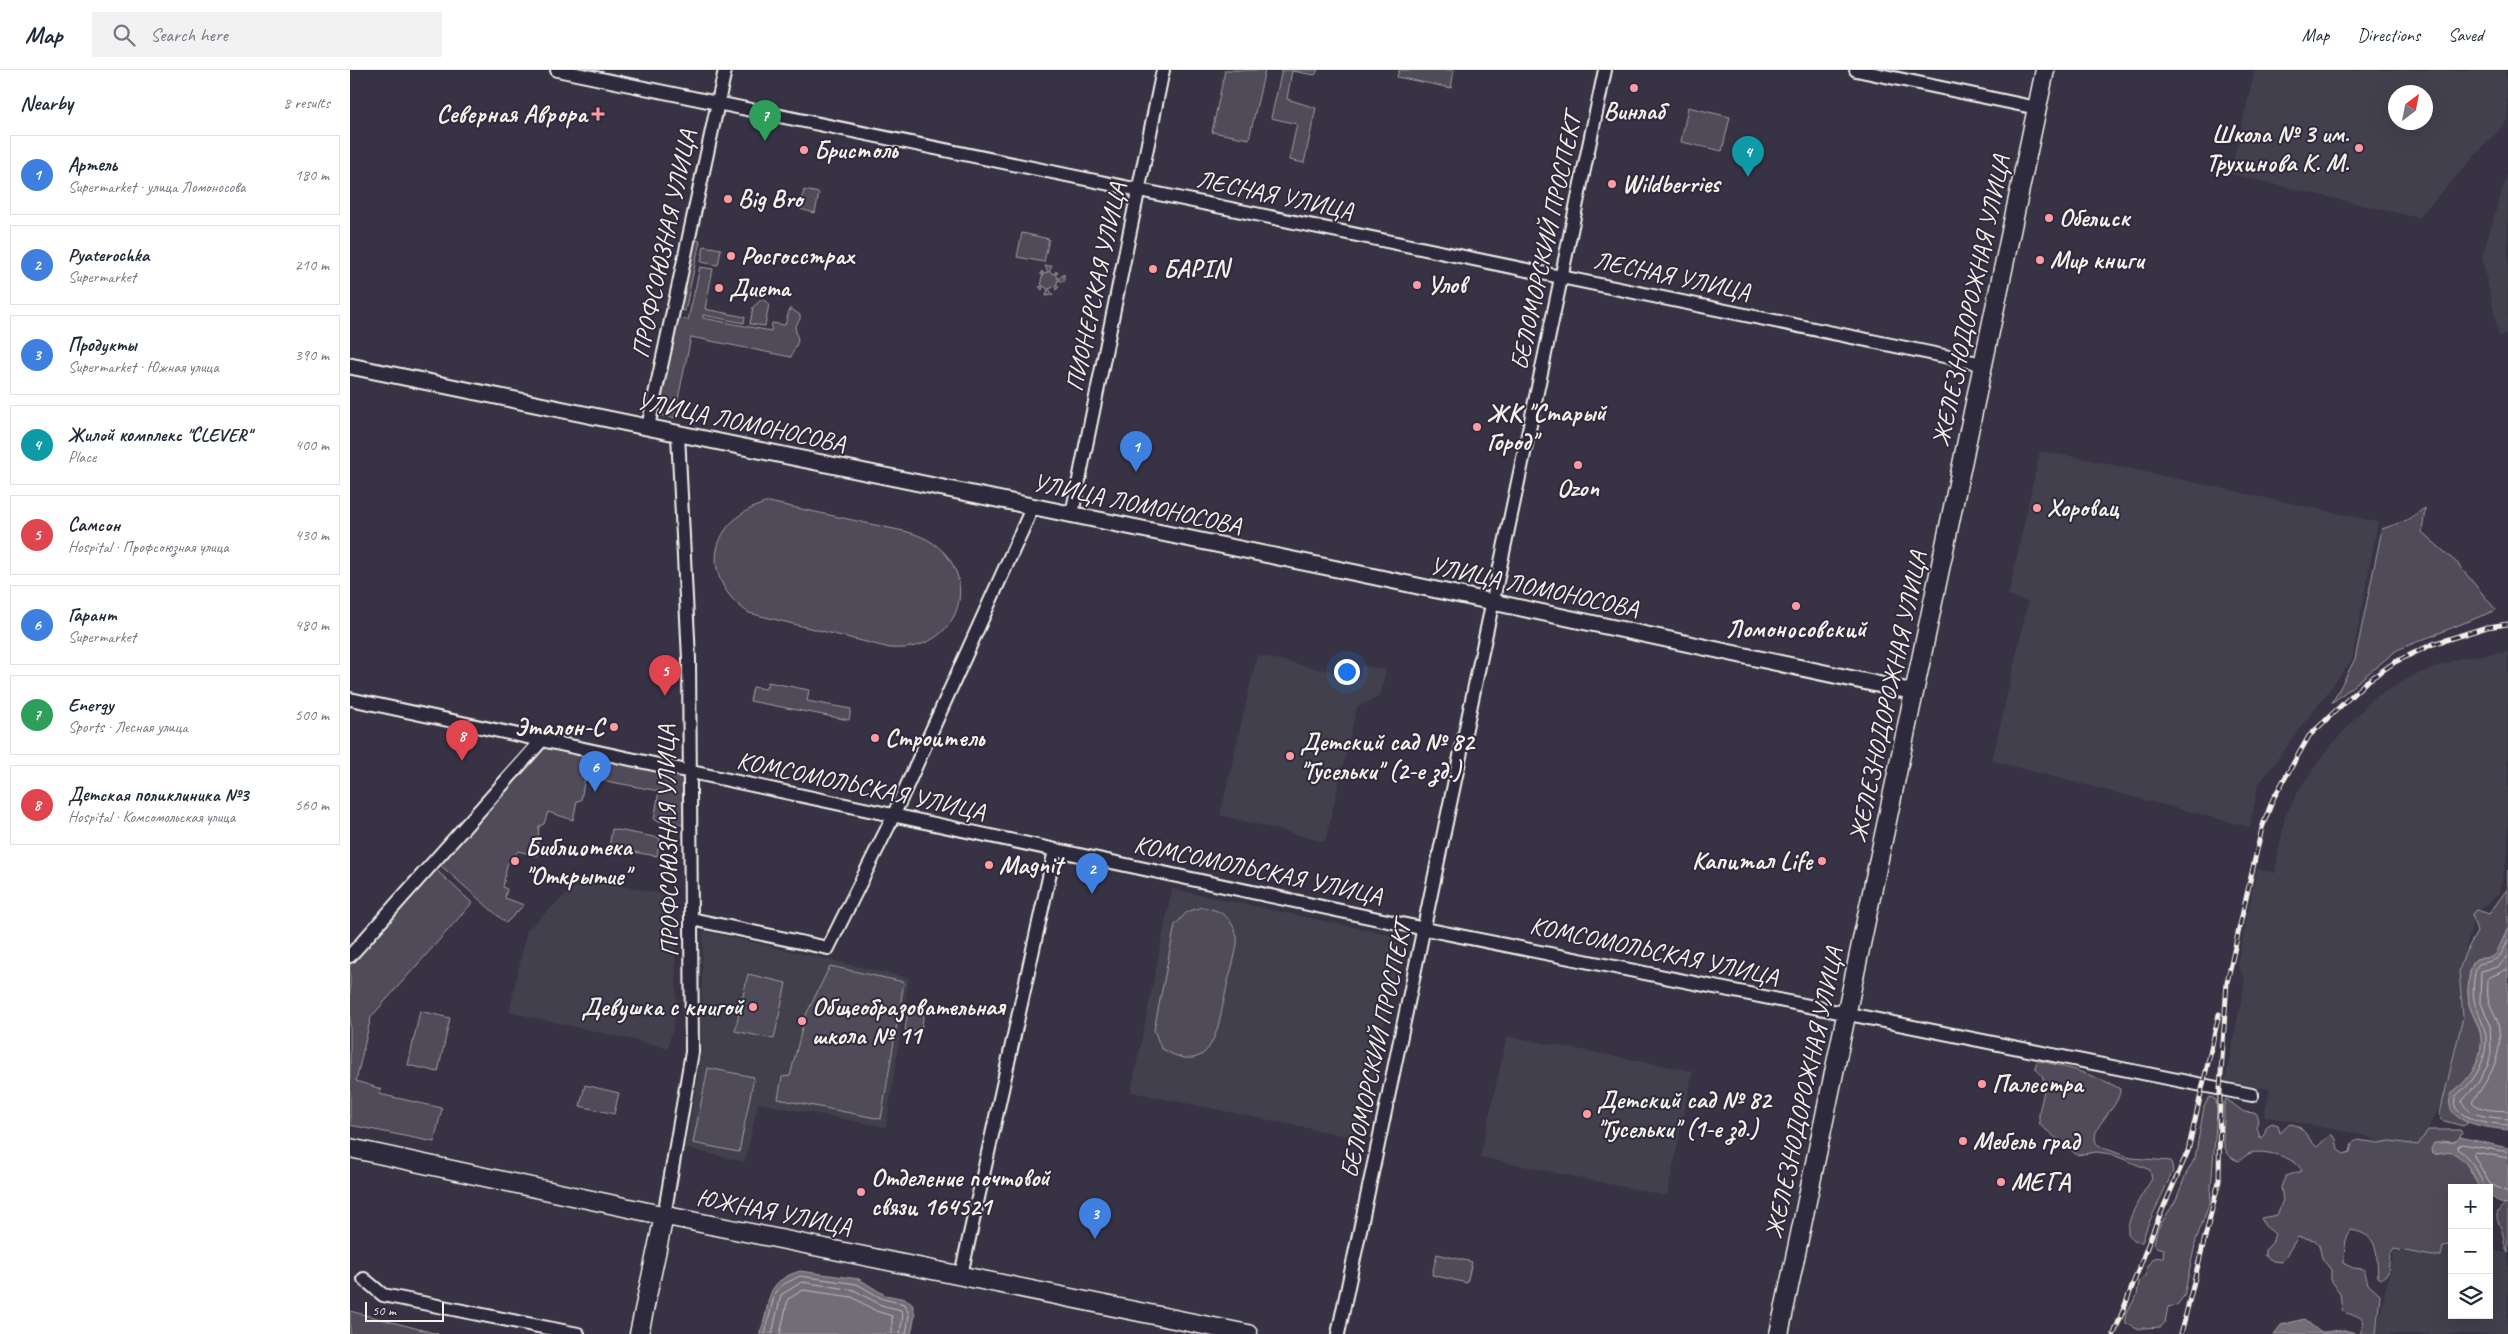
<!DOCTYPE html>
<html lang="en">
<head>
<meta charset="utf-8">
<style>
	body { margin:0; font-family:Caveat,sans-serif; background:#f2f2f3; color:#1f2937 }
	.controls { position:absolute; right:15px; bottom:15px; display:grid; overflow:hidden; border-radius:0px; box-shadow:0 5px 20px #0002 }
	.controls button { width:45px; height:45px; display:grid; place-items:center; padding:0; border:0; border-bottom:1px solid #e0e1e3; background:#fff; color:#1f2937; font:25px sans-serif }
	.compass { position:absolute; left:2038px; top:15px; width:45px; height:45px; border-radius:50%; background:#fff; box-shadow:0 5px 20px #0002; rotate:32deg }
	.scale { position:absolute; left:15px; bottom:12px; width:79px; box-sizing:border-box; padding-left:5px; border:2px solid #f4f1e8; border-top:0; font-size:14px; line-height:18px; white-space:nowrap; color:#f4f1e8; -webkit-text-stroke:4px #2f2a3d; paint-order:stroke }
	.you { position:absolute; left:996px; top:601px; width:18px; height:18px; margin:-12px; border:4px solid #fff; border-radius:50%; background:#1a73e8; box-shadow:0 0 0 8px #1a73e833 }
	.badge { display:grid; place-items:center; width:32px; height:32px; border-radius:50%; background:#845c67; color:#fff; font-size:16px; font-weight:700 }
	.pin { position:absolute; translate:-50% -41px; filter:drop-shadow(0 1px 2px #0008) }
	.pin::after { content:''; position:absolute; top:26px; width:18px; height:15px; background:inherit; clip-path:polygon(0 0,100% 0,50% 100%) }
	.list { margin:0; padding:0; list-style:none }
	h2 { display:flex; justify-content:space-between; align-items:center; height:65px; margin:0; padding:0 20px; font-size:21px }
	h2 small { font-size:16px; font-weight:400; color:#747a83 }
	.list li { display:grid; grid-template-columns:32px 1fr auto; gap:15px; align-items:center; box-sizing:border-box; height:80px; margin:0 10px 10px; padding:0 10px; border:1px solid #e0e1e3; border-radius:0px }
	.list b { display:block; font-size:19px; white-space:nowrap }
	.list p { margin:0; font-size:16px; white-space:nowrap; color:#747a83 }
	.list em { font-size:16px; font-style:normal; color:#747a83 }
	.icon { flex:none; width:28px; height:28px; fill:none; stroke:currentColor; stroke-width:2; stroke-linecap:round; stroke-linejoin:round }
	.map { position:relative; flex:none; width:2158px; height:1264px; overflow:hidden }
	header { display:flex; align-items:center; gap:30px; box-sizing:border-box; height:70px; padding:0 25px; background:#fff; border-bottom:1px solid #e0e1e3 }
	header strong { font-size:24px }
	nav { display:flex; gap:28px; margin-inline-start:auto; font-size:18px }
	.search { width:350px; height:45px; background:#f2f2f3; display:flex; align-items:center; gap:12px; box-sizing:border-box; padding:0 18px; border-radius:0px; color:#747a83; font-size:19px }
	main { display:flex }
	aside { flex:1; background:#fff }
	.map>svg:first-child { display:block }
	.built { fill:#433f4e; fill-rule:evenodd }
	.green { fill:#504b59; stroke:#a29ea0 }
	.water { fill:#726e77; stroke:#a6a2a4 }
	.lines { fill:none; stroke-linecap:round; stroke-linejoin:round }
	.shore { stroke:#c0bdbb; stroke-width:1 }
	.minor-casing { stroke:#f4f1e8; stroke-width:16 }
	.tertiary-casing { stroke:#f4f1e8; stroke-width:19 }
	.secondary-casing { stroke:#f4f1e8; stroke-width:21 }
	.minor { stroke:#2f2a3d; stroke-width:12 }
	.tertiary { stroke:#2f2a3d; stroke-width:15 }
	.secondary { stroke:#2f2a3d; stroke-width:18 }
	.rail-casing { stroke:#f4f1e8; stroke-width:5 }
	.rail { stroke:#2f2a3d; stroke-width:3; stroke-dasharray:9; stroke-linecap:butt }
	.poi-dot { fill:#ff9aa2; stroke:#2f2a3d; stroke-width:2 }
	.labels { text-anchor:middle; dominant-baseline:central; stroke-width:4; stroke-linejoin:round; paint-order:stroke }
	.poi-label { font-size:25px; font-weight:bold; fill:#f4f1e8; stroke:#2f2a3d; text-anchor:start }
	.street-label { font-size:25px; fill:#f4f1e8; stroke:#2f2a3d }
</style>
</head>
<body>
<header>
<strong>Map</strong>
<div class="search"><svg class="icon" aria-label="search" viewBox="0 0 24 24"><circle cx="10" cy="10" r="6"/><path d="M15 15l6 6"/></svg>Search here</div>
<nav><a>Map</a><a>Directions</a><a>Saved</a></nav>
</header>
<main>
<aside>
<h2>Nearby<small>8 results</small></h2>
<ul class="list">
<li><span class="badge" style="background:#3f7fe0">1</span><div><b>Артель</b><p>Supermarket · улица Ломоносова</p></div><em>180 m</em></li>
<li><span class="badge" style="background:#3f7fe0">2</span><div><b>Pyaterochka</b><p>Supermarket</p></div><em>210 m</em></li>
<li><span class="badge" style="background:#3f7fe0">3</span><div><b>Продукты</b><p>Supermarket · Южная улица</p></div><em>390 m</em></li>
<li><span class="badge" style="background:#0f9aa8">4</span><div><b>Жилой комплекс &quot;СLEVER&quot;</b><p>Place</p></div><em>400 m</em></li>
<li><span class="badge" style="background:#e0444e">5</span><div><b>Самсон</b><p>Hospital · Профсоюзная улица</p></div><em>430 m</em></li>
<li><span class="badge" style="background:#3f7fe0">6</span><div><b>Гарант</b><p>Supermarket</p></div><em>480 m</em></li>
<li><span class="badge" style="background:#2e9e5b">7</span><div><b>Energy</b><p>Sports · Лесная улица</p></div><em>500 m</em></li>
<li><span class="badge" style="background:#e0444e">8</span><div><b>Детская поликлиника №3</b><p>Hospital · Комсомольская улица</p></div><em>560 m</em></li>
</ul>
</aside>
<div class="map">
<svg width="2158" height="1264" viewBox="0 0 2158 1264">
	<rect width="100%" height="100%" fill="#373244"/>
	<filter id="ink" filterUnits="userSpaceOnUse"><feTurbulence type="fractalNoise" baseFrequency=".02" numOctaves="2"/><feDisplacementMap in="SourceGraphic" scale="10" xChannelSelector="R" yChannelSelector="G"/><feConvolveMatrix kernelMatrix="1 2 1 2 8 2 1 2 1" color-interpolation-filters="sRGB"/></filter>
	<g filter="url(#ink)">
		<path class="built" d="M1905,0H2156L2158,50L2068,148L1880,104ZM2046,22H2076V52H2046Z
			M2158,100V265L2149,266L2132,186Z
			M1690,381L1731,388L2028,452L2002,590L1908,715L1900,757L1642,691L1678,532L1658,526Z
			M2158,582V782L2149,824L2126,844L2109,901L2113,947L2092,1033L2068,1079L2026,1071L2017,1066L1914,1046L1920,1019L1875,1011L1895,910L1887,894L1907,799L1925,803L1935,746L1951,716L1977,680L2021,630L2064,605L2110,588Z
			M907,585L1009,608L1012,595L1036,600L1030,626L1007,637L975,772L870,745Z
			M234,808L323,826L327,938L318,978L159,942L177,860Z
			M822,819L1052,867L1011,1069L781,1022Z
			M353,861L559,908L536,1057L408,1033L395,1092L335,1078L350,994Z
			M1157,966L1343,1001L1317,1126L1130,1087Z
			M2089,1172L2102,1174V1245H2139V1180L2158,1183V1264H2026L2044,1181L2088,1187Z"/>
		<path class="green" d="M875,0H915L899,69L862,62Z
			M932,0H968L965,5L942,1L937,29L966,38L954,93L939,90L947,54L921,48Z
			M1049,0H1104L1101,18L1047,7Z
			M1338,37L1380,47L1372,81L1331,72Z
			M454,120L469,123L465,143L450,139Z
			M672,163L699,169L694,192L667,187Z
			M340,169L350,171L335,241L326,239Z
			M354,176L371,179L368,195L351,192Z
			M695,196H702L699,202L704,204L706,201L708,203L705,204L708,209L714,204V212L708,210L706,216L709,217L706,220L705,216L699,219L703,225L696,226L698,219L693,216L692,220L689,217L692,216L691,210L693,205L690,204L692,201L693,204L698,202Z
			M350,197L363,199L355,239L395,247L394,253L353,245V248L421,261L422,253L435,255L440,238L450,245V249L445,257L448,271L441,287L341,267L324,348L303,344L324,248L338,250Z
			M412,229L419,234L415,256L400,254L403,237Z
			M419,432L558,462C637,483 621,584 540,578L399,543C347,508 359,447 419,432Z
			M2075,438L2072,462L2107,493L2146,540L2047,580L1982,633L2005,589L2032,459L2057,450Z
			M418,612L459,620L457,631L501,639L499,650L400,631L403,617L416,619Z
			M194,673L335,705L339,756L304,750L309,721L235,707L231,730L227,731L223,750L198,742L194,754L189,756L187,786L168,781L157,795L153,817L157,819L155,828L174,835L156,853L88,793Z
			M262,759L310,768L307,786L259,778Z
			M83,797L122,833L21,947L6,1011L31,1019L29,1024L92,1038L84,1072L0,1055V892Z
			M2158,800V858C2155,866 2150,883 2143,887C2138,889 2132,888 2126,889C2118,897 2117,923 2119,934C2122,945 2129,954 2131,967C2134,993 2112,1015 2101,1037L2110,1048L2118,1053L2113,1056L2091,1050L2090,1043L2113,947L2109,901L2114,885L2127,862L2122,844L2127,840L2139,844L2158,818Z
			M852,837C871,840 882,847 887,867C889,877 879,905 877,916C868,954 865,1012 811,978L804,960L825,855L837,842Z
			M480,896L554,912L531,1049L428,1029L432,1007L440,1006L455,947Z
			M398,904L436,913L424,969L385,961Z
			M558,940L574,942L571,962L555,960Z
			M70,941L100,948L88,1002L58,995Z
			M1689,991C1711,995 1751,1007 1770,1019C1770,1040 1735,1058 1748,1076L1781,1088L1821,1091L1823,1101L1797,1157L1792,1172C1758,1173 1795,1120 1802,1109L1800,1100L1761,1084L1746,1082L1727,1085L1690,1055C1685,1040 1698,1024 1693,1008C1692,1004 1688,1002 1686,999V993Z
			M358,998L404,1007L389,1082L343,1073Z
			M235,1015L269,1023L264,1044L230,1036Z
			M1861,1027L1866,1030L1867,1041L1860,1132L1846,1170L1834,1226L1827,1235L1818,1237L1815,1252L1811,1257L1793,1258L1789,1260L1776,1253L1775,1244L1787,1226L1789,1212L1796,1206L1797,1198L1804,1188L1813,1187L1814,1179L1806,1177L1804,1173L1807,1160L1826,1130L1836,1104L1845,1088L1854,1037L1858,1029Z
			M1876,1029L1894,1042L1906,1043L1908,1046L1907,1057L1910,1068L1913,1067L1917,1056L1922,1053L1928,1055L1930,1063L1940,1054C1954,1055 1957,1069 1967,1077L1981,1064L1986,1069L1988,1080L1994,1084L2000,1082L2002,1073L2008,1070L2029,1073L2040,1071L2068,1075L2078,1060H2110L2112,1063L2108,1070L2102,1072L2092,1071L2082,1083C2089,1086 2092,1082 2098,1082C2114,1083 2121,1103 2128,1115V1118H2102V1174L2093,1176L2091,1186H2082L2044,1179L2040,1185L2038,1203L2031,1209L2028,1207C2026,1184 2031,1165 2001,1160L1996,1170L1993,1193L2003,1198L2014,1199L2018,1214L2030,1225L2026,1264H2010C2021,1238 2002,1250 1992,1240L1990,1223L1981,1210V1200L1972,1188L1969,1175L1965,1170L1948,1167L1932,1192L1923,1191L1915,1186V1180L1922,1173L1925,1164L1915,1156L1911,1148L1927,1145L1933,1130L1931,1118L1933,1112L1936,1106L1952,1101C1947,1087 1910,1078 1898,1084C1895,1086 1892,1089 1889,1091C1870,1086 1873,1064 1874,1049C1874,1041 1873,1035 1876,1029Z
			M2156,1133L2158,1134V1183C2154,1176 2154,1168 2152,1161C2147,1147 2142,1145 2156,1133Z
			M1087,1184L1122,1192L1117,1213L1082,1205Z
			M0,1241L84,1263L88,1264H0Z"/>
		<path class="water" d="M2158,858V1060C2142,1058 2090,1054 2101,1025C2104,1019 2111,1016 2115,1011C2126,999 2133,982 2131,965C2129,954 2121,944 2119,933C2117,922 2118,897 2126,889L2142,887L2146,884Z
			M2110,1067L2158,1078V1134L2150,1133L2139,1125V1118H2128C2127,1107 2113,1086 2102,1083C2095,1081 2089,1086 2082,1083L2081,1079L2084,1073L2105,1072Z
			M450,1201L509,1209L535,1225L556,1229L562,1233L565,1245L561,1264H409C423,1235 410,1213 450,1201Z
			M1954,1249L1970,1262C1983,1262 1994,1257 2007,1264H1924L1931,1255Z"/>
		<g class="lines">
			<path class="shore" d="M2158,870C2149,890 2150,889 2129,894C2123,899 2122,926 2125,934C2129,945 2134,954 2136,966C2137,984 2130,1002 2118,1015C2115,1019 2110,1021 2107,1025C2092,1049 2147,1054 2158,1055
				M2158,886L2148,897L2131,901L2130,931L2140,954L2141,983L2138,995L2128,1013L2112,1031C2118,1048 2144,1047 2158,1049
				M2158,899L2138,908C2138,915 2137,922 2138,928C2139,936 2146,945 2148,953C2154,986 2140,1007 2122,1032C2130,1041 2146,1040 2158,1041
				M2158,1088L2125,1082L2123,1084L2140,1114L2158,1122
				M2133,1118C2133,1106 2118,1085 2107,1079L2108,1076L2112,1074L2158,1082
				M415,1264L425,1222L434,1214L450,1206L507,1214L533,1229L555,1234L559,1245L556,1264
				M422,1264L431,1225L452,1212L504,1220L531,1235L551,1240L553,1244L550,1264
				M430,1264L438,1229L453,1220L502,1227L526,1241L542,1246V1264"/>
			<g class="minor-casing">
				<path id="minor" d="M207,0L1633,294
					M1506,0L1687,38
					M298,357L375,0
					M722,444L813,0
					M0,629L1075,859L1902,1025
					M346,850L478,878L540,753L683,436
					M0,886L193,669
					M314,1146L342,982L339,589L328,364
					M611,1205L705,780
					M14,1209L33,1225L228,1264
					M988,1264L1255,0"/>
			</g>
			<g class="tertiary-casing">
				<path id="tertiary" d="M0,296L1021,506L1564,622"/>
			</g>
			<g class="secondary-casing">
				<path id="secondary" d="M0,1078L302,1143L898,1264
					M289,1264L314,1146
					M1429,1264L1695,0"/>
			</g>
			<use href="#minor" class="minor"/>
			<use href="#tertiary" class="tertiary"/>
			<use href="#secondary" class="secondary"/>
			<g class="rail-casing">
				<path id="rail" d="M1764,1264L1804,1159L1838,1081L1869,944
					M1831,1264L1869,1111L1870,1019L1877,912L1912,758L1923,729L1959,666L2016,612L2045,592L2083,574L2137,557L2158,554"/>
			</g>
			<use href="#rail" class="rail"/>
		</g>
	</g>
	<g class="poi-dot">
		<circle cx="1284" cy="18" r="5"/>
		<path d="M245.5 36.5h5v5h5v5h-5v5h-5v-5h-5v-5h5z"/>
		<circle cx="2009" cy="78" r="5"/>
		<circle cx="454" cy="80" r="5"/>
		<circle cx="1262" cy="114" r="5"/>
		<circle cx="378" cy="129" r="5"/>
		<circle cx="1699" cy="148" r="5"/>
		<circle cx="381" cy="186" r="5"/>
		<circle cx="1690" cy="190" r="5"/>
		<circle cx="803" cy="199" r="5"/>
		<circle cx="1067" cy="215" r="5"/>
		<circle cx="369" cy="218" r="5"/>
		<circle cx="1127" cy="357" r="5"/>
		<circle cx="1228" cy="395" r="5"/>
		<circle cx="1687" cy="438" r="5"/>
		<circle cx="1446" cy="536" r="5"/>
		<circle cx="264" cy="657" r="5"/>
		<circle cx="525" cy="668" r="5"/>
		<circle cx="940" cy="686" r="5"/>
		<circle cx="165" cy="791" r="5"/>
		<circle cx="1472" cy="791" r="5"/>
		<circle cx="639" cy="795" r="5"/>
		<circle cx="403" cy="937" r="5"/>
		<circle cx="452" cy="951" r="5"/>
		<circle cx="1632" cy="1014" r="5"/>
		<circle cx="1237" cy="1044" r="5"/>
		<circle cx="1613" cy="1071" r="5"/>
		<circle cx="1651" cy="1112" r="5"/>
		<circle cx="511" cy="1122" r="5"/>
	</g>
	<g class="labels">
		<g class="poi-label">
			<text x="1284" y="41" text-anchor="middle">Винлаб</text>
			<text x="237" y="44" text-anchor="end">Северная Аврора</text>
			<text x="1999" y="64" text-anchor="end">Школа № 3 им.<tspan x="1999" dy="29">Трухинова К. М.</tspan></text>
			<text x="464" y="80">Бристоль</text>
			<text x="1272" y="114">Wildberries</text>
			<text x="388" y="129">Big Bro</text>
			<text x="1709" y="148">Обелиск</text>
			<text x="391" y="186">Росгосстрах</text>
			<text x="1700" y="190">Мир книги</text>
			<text x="813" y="199">БАРIN</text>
			<text x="1077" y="215">Улов</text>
			<text x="379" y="218">Диета</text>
			<text x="1137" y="343">ЖК "Старый<tspan x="1137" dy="29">Город"</tspan></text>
			<text x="1228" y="418" text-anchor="middle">Ozon</text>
			<text x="1697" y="438">Хоровац</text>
			<text x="1446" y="559" text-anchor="middle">Ломоносовский</text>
			<text x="254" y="657" text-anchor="end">Эталон-С</text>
			<text x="535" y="668">Строитель</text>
			<text x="950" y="672">Детский сад № 82<tspan x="950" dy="29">"Гусельки" (2-е зд.)</tspan></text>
			<text x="175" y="777">Библиотека<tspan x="175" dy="29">"Открытие"</tspan></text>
			<text x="1462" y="791" text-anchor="end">Капитал Life</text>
			<text x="649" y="795">Magnit</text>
			<text x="393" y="937" text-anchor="end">Девушка с книгой</text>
			<text x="462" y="937">Общеобразовательная<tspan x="462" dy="29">школа № 11</tspan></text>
			<text x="1642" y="1014">Палестра</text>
			<text x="1247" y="1030">Детский сад № 82<tspan x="1247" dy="29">"Гусельки" (1-е зд.)</tspan></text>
			<text x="1623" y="1071">Мебель град</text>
			<text x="521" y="1108">Отделение почтовой<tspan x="521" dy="29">связи 164521</tspan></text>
			<text x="1661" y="1112">МЕГА</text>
		</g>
		<g class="street-label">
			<text transform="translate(925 125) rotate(12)">ЛЕСНАЯ УЛИЦА</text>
			<text transform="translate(1196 172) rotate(-78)">БЕЛОМОРСКИЙ ПРОСПЕКТ</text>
			<text transform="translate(314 174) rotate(-78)">ПРОФСОЮЗНАЯ УЛИЦА</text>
			<text transform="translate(1322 206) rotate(12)">ЛЕСНАЯ УЛИЦА</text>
			<text transform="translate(746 217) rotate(-78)">ПИОНЕРСКАЯ УЛИЦА</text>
			<text transform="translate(1621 231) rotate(-78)">ЖЕЛЕЗНОДОРОЖНАЯ УЛИЦА</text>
			<text transform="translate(391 352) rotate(12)">УЛИЦА ЛОМОНОСОВА</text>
			<text transform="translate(787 434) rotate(12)">УЛИЦА ЛОМОНОСОВА</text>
			<text transform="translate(1184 517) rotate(12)">УЛИЦА ЛОМОНОСОВА</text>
			<text transform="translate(1538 627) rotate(-78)">ЖЕЛЕЗНОДОРОЖНАЯ УЛИЦА</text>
			<text transform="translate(511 716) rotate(12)">КОМСОМОЛЬСКАЯ УЛИЦА</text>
			<text transform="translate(318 771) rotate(-91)">ПРОФСОЮЗНАЯ УЛИЦА</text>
			<text transform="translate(908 800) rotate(12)">КОМСОМОЛЬСКАЯ УЛИЦА</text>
			<text transform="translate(1304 881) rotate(12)">КОМСОМОЛЬСКАЯ УЛИЦА</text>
			<text transform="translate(1026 980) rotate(-78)">БЕЛОМОРСКИЙ ПРОСПЕКТ</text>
			<text transform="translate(1454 1023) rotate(-78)">ЖЕЛЕЗНОДОРОЖНАЯ УЛИЦА</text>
			<text transform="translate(424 1142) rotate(11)">ЮЖНАЯ УЛИЦА</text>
		</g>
	</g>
</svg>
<div class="controls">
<button>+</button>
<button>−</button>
<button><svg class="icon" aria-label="layers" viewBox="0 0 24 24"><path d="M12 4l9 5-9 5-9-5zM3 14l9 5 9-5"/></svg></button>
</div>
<svg class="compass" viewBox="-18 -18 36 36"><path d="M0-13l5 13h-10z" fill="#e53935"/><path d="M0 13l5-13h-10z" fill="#747a83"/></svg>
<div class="scale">50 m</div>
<div class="you"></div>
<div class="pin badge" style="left:786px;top:402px;background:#3f7fe0">1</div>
<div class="pin badge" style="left:742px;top:824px;background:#3f7fe0">2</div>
<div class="pin badge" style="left:745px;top:1169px;background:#3f7fe0">3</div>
<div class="pin badge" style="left:1398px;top:107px;background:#0f9aa8">4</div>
<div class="pin badge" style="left:315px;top:626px;background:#e0444e">5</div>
<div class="pin badge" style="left:245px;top:722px;background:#3f7fe0">6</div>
<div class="pin badge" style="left:415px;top:71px;background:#2e9e5b">7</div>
<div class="pin badge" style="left:112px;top:691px;background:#e0444e">8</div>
</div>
</main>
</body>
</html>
